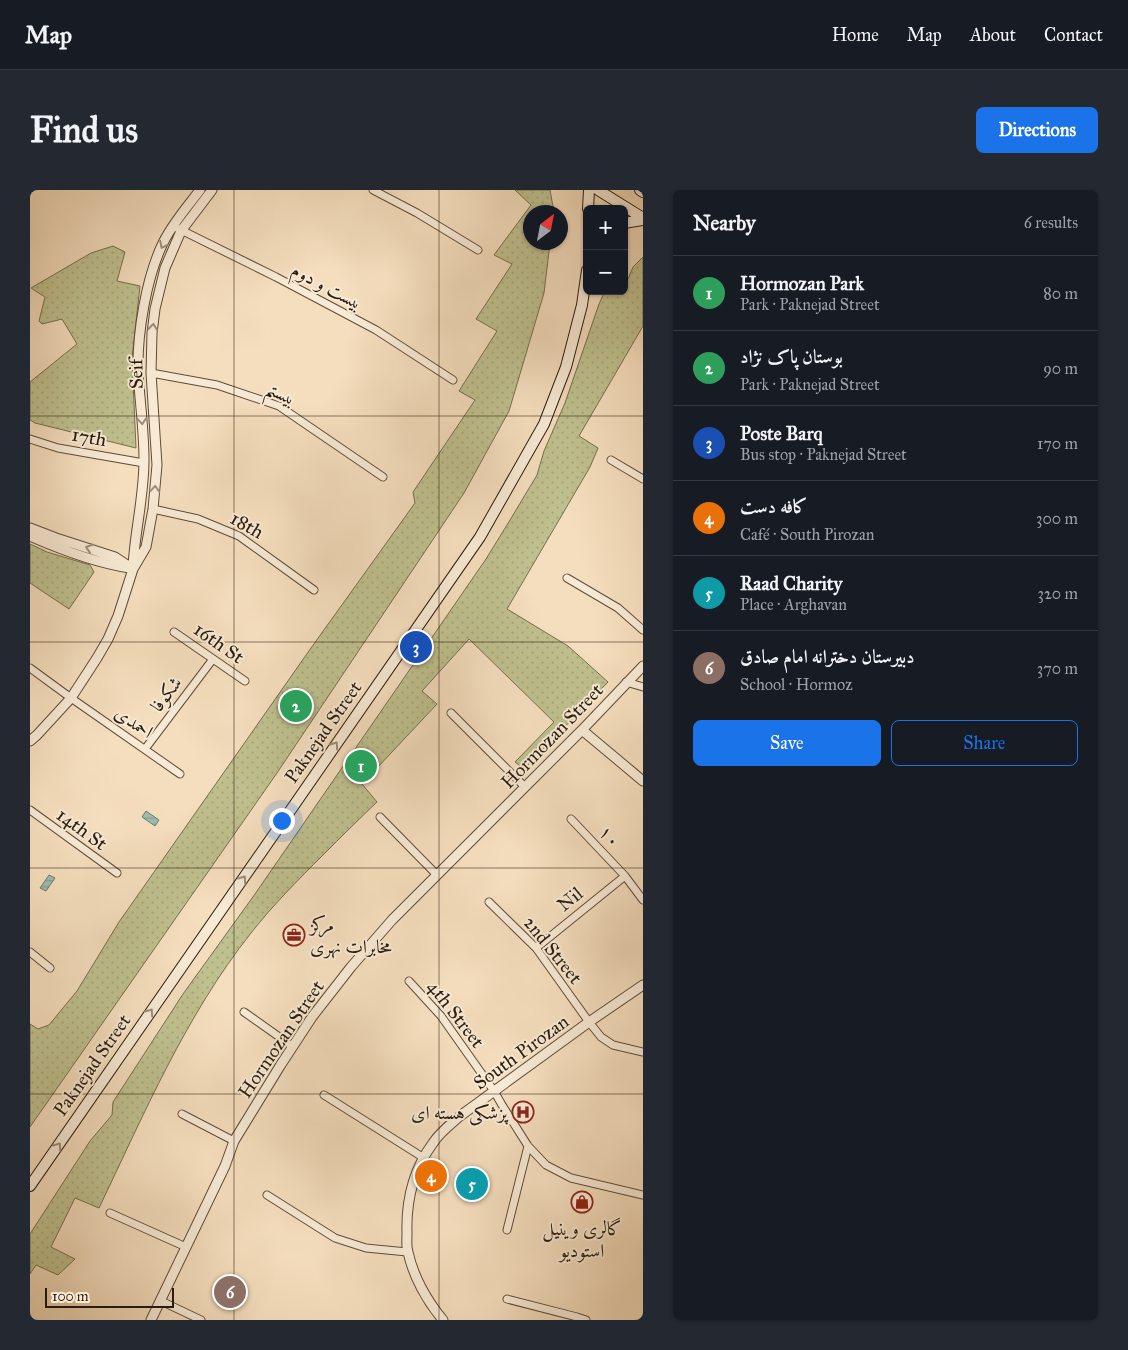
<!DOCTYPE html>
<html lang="en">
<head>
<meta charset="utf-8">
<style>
	body { margin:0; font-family:"IM FELL Great Primer",Amiri,serif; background:#242831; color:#f1f3f6 }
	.controls { position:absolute; right:15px; top:15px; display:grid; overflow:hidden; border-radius:8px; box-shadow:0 1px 4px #0004 }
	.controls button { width:45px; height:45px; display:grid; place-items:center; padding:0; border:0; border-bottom:1px solid #363941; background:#171b24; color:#f1f3f6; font:25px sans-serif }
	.compass { position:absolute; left:493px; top:15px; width:45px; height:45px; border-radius:50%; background:#171b24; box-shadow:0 1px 4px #0004; rotate:32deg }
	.scale { position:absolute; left:15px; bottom:12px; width:129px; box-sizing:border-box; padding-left:5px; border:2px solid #2b1c0d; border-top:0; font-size:14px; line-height:18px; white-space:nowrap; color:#2b1c0d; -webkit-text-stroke:4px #f8ead5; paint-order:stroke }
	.you { position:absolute; left:251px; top:630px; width:18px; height:18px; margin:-12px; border:4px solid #fff; border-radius:50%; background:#1a73e8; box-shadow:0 0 0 8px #1a73e833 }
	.badge { display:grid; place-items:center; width:32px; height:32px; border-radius:50%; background:#1a73e8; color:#fff; font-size:16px; font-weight:700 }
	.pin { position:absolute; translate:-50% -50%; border:2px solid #fff; box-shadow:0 1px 5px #0006 }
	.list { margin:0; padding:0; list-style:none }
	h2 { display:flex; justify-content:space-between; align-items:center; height:65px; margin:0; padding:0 20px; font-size:21px }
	h2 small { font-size:16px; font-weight:400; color:#9ea1a6 }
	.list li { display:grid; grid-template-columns:32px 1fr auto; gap:15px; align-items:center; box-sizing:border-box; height:75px; padding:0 20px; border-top:1px solid #363941 }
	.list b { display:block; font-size:19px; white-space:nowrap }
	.list p { margin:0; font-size:16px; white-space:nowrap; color:#9ea1a6 }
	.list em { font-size:16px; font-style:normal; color:#9ea1a6 }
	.actions { display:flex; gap:10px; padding:15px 20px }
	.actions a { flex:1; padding:11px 0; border:1px solid #1a73e8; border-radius:8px; text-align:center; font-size:18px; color:#1a73e8 }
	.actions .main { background:#1a73e8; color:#fff }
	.map { position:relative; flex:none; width:613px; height:1130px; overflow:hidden; border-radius:8px }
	header { display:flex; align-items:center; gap:30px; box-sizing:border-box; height:70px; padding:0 25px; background:#171b24; border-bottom:1px solid #363941 }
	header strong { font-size:24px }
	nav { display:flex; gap:28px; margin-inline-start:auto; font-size:18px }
	.intro { display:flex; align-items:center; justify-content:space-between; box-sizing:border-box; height:120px; padding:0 30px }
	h1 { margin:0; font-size:35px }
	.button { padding:12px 22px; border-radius:8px; background:#1a73e8; color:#fff; font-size:18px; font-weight:700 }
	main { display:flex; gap:30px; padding:0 30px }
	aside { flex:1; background:#171b24; border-radius:8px; box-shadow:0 1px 4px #0004 }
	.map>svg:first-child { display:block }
	.park { fill:url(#park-dots); stroke:#756e4e }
	.water { fill:url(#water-rules); stroke:#6f7c6e }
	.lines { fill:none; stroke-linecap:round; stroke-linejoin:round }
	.minor-casing { stroke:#5e4c39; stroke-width:9 }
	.tertiary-casing { stroke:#5e4c39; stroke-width:11 }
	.secondary-casing { stroke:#2b1c0d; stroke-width:12 }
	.minor { stroke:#f8ead5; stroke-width:7 }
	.tertiary { stroke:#f8ead5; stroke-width:9 }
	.secondary { stroke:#f8ead5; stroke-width:10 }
	.oneway { stroke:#9c8d7b }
	.grid { fill:none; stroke:#2b1c0d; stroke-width:1; stroke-opacity:0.55 }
	.labels { text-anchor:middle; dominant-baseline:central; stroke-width:4; stroke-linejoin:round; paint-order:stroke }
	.street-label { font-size:19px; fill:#2b1c0d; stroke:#f8ead5 }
	.poi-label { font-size:19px; fill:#2b1c0d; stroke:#f8ead5; text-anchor:start }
</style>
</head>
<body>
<header>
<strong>Map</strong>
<nav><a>Home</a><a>Map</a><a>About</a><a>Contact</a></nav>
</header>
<div class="intro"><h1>Find us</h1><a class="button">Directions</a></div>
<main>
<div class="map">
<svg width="613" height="1130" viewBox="0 0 613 1130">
	<defs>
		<pattern id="park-dots" width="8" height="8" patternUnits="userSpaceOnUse" patternTransform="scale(1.25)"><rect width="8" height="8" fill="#bfc08f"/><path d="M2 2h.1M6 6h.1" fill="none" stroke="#a4a47a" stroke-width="1.8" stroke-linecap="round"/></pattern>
		<pattern id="water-rules" width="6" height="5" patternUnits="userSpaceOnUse" patternTransform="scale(1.25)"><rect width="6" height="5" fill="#9dbcae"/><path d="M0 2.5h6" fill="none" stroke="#87a194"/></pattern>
	</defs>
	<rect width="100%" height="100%" fill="#f5debe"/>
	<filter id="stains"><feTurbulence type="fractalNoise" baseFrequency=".004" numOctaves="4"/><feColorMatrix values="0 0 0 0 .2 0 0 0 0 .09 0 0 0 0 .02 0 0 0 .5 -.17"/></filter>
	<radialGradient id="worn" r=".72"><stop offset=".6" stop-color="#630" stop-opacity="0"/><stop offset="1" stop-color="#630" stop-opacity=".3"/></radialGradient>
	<path class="park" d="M485,0H520L524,22H500V52L520,53L514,103L479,221L434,303L247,583L0,937V834L8,839L19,835L47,801L89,732L281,458L385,313L383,302L445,210L429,201L467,141L446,129L482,74L464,65L501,15Z
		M83,56L95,62L87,91L110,96L102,168L106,258L5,233L0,230V192L47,154L32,129L12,134L9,131L15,107L1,98L61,63Z
		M613,67V136L549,246L568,258L560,277L477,419L538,456L578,492L494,579L485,572L524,532L439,449L392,501L407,514L332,594L347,612C329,629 311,647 293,665C268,690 243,715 221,743C156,825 114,924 69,1018L45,1008L21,1057L45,1069L28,1085L6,1075L0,1084V1044L60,951L82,925L83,912L153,804L225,704L456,369L480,330L507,285L514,261L535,213L569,114L575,101H594V90L598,89L603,77Z
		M0,354L17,362L60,375L64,382L39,419L0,393Z"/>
	<path class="water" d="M116,621L129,630L125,636L112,627Z
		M19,685L25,688L16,701L10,698Z"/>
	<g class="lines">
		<g class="minor-casing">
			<path id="minor" d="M343,0L387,23L448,60
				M143,36L246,87L346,140L423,190
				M121,183L187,195L249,216L353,287
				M0,249L28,258L114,273
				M581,270L613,289
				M123,319L168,329L209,346L284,400
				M537,388L588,418L613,440
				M144,442L215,491
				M0,478L41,508L150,584
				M596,492L613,497
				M421,523L495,597
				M115,559L183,469
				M0,620L87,683
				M350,627L407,685
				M541,629L595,686L613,710
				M459,712L506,758L559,832L571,847L583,855L613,862
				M506,758L595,686
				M0,762L20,778
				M379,791L411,826L464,901L472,915L498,956L516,975L541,988L613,1005
				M214,822L262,856
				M294,905L394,968
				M152,924L204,951
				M237,1005L305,1048L336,1058L377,1062
				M80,1023L156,1057
				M477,1040L498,956
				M477,1109L547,1127L556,1130
				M131,1111L171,1130"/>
		</g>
		<g class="tertiary-casing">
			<path id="tertiary" d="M0,338L26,348L85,367L103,379
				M0,346C32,360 66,373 100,378
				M103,376C105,341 114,306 114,270C114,241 110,212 108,183C107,144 116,88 133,53C142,34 157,17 170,0
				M552,540L613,591
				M0,551L7,545L41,508L67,468L78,449L88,426L103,379L116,357L123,319L127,275L121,183L122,143L125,119L135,78L151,41L182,0
				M121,1130L195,976L204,951L250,876L282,827L321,777L362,730L552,540L613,476
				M413,1130C397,1111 383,1086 378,1062C376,1056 377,1049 377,1043C376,1011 383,980 403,953C410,942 421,934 430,926L559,832L613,795"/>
		</g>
		<g class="secondary-casing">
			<path id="secondary" d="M568,0L613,28
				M610,0L613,2
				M558,19L559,0
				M594,33L613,30
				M0,996L450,347L514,234L536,177L552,115L557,80"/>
		</g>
		<use href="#minor" class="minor"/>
		<use href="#tertiary" class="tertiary"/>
		<use href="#secondary" class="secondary"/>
	</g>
	<defs><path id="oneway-chevron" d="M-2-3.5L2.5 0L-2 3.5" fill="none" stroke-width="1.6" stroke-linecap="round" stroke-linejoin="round" transform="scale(1.25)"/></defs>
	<g class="oneway">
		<use href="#oneway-chevron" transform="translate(133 55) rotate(116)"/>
		<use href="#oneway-chevron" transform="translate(123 137) rotate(-84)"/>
		<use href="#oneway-chevron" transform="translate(112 231) rotate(86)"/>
		<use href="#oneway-chevron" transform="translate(125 299) rotate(-86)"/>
		<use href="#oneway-chevron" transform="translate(59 358) rotate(-162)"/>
		<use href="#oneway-chevron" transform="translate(305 555) rotate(-55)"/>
		<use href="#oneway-chevron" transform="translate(213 689) rotate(-55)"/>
		<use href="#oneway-chevron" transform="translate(120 822) rotate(-55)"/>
		<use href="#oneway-chevron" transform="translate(28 956) rotate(-55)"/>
	</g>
	<path class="grid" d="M204,0V1130M409,0V1130M0,226H613M0,452H613M0,678H613M0,904H613"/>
	<defs>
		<g id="office-ring" transform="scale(1.125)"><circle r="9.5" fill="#f8ead5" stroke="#8f2418" stroke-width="1.5"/><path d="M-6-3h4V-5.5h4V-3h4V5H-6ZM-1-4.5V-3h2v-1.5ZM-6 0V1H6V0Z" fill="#8f2418"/></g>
		<g id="hospital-ring" transform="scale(1.125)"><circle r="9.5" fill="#f8ead5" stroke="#8f2418" stroke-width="1.5"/><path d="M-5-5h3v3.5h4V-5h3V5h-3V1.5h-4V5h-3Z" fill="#8f2418"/></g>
		<g id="shop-ring" transform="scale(1.125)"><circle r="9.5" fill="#f8ead5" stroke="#8f2418" stroke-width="1.5"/><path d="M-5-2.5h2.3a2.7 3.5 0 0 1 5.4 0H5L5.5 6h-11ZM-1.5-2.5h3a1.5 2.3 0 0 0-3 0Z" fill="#8f2418"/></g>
	</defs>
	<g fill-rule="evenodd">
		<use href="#office-ring" x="264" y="745"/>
		<use href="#hospital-ring" x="493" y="922"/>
		<use href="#shop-ring" x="552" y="1012"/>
	</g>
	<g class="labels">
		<g class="street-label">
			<text transform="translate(297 96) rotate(28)">بیست و دوم</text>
			<text transform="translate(106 184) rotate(-91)">Seif</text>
			<text transform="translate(251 203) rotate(25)">بیستم</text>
			<text transform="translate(59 247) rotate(10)">17th</text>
			<text transform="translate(217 335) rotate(30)">18th</text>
			<text transform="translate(189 453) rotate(35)">16th St</text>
			<text transform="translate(136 504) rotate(-53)">شکوفا</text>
			<text transform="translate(104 532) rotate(34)">احمدی</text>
			<text transform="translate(293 542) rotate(-55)">Paknejad Street</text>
			<text transform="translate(522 546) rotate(-46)">Hormozan Street</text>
			<text transform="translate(52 639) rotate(36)">14th St</text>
			<text transform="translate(580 646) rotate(47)">۱۰</text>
			<text transform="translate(540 709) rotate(-39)">Nil</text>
			<text transform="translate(523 760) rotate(51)">2nd Street</text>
			<text transform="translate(426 824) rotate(52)">4th Street</text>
			<text transform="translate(251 849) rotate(-56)">Hormozan Street</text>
			<text transform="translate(491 862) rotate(-36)">South Pirozan</text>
			<text transform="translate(62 875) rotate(-55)">Paknejad Street</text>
		</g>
		<g class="poi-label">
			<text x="280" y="734">مرکز<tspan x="280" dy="22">مخابرات نهری</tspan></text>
			<text x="477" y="922" text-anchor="end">پزشکی هسته ای</text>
			<text x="552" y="1038" text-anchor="middle">گالری وینیل<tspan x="552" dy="22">استودیو</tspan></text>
		</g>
	</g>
	<rect width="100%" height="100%" filter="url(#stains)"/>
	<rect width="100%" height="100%" fill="url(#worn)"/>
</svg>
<div class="controls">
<button>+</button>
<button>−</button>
</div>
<svg class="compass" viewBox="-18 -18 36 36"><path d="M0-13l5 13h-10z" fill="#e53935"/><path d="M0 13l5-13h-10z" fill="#9ea1a6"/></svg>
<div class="scale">100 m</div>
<div class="you"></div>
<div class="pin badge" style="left:331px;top:576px;background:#2e9e5b">1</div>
<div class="pin badge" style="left:266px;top:516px;background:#2e9e5b">2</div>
<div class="pin badge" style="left:386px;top:457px;background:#1a4fb4">3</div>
<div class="pin badge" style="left:401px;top:986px;background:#e8710a">4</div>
<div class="pin badge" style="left:442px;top:994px;background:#0f9aa8">5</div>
<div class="pin badge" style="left:200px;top:1102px;background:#8d6e63">6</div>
</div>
<aside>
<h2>Nearby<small>6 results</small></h2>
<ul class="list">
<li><span class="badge" style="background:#2e9e5b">1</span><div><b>Hormozan Park</b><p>Park · Paknejad Street</p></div><em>80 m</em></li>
<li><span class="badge" style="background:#2e9e5b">2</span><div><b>بوستان پاک نژاد</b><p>Park · Paknejad Street</p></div><em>90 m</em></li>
<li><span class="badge" style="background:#1a4fb4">3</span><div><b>Poste Barq</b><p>Bus stop · Paknejad Street</p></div><em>170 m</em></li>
<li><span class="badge" style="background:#e8710a">4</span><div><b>کافه دست</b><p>Café · South Pirozan</p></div><em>300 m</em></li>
<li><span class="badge" style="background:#0f9aa8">5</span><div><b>Raad Charity</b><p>Place · Arghavan</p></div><em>320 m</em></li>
<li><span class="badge" style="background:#8d6e63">6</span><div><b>دبیرستان دخترانه امام صادق</b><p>School · Hormoz</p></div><em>370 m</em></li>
</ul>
<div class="actions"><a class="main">Save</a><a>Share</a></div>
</aside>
</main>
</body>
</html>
